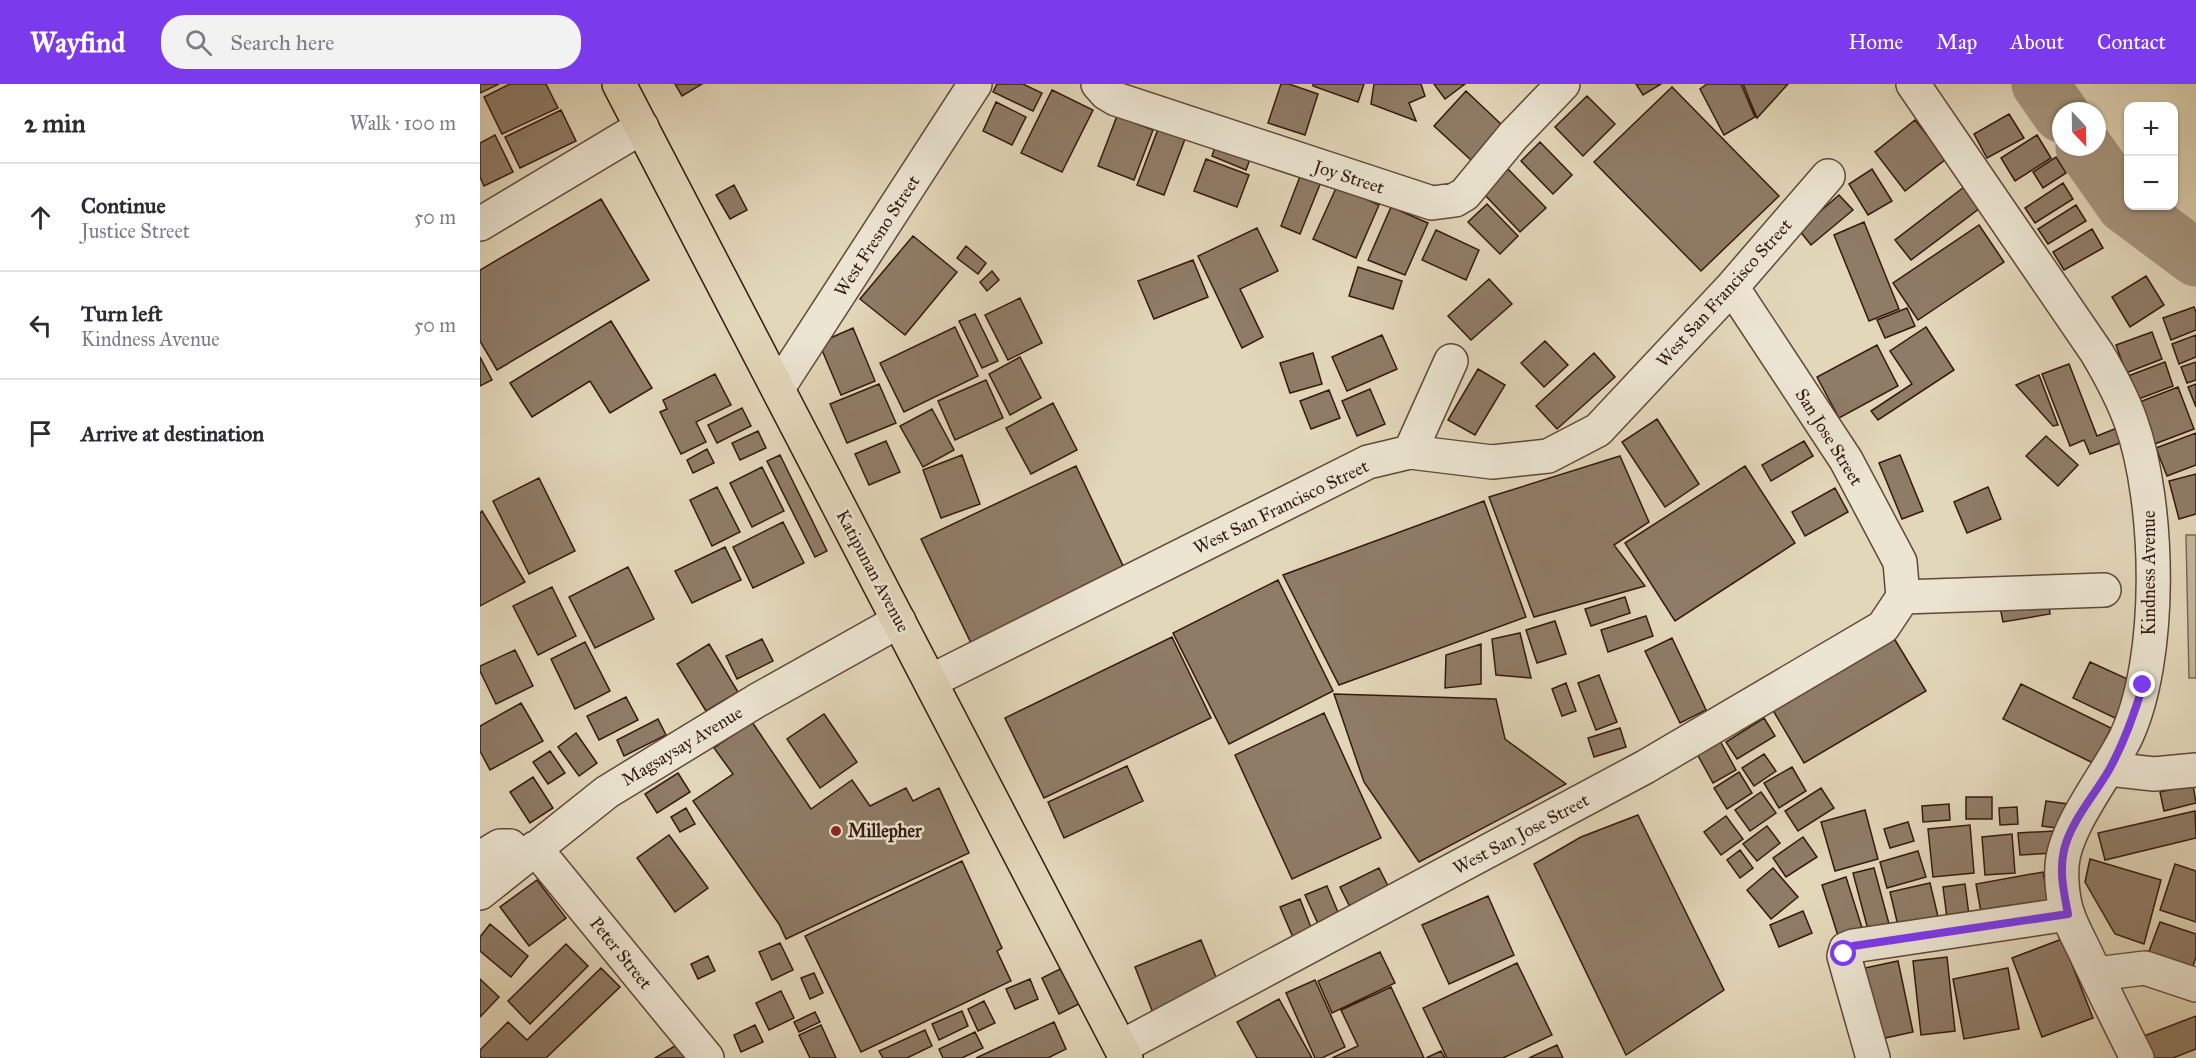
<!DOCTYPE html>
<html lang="en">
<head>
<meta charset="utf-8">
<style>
	body { margin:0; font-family:"IM FELL Great Primer",serif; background:#f2f2f3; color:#2b2b33 }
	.controls { position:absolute; right:18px; top:18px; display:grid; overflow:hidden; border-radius:12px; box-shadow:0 2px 4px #0004 }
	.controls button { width:54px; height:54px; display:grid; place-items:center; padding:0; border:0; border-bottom:2px solid #e1e1e2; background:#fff; color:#2b2b33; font:30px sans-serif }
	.compass { position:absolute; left:1572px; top:18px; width:54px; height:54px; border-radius:50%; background:#fff; box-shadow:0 2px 4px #0004; rotate:158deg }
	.stop { position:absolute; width:18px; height:18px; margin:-14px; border:4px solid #7c3aed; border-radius:50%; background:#fff }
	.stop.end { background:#7c3aed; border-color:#fff; box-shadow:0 2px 6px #0008 }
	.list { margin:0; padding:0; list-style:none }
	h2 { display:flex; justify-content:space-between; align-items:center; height:78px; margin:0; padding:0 24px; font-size:26px }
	h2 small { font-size:20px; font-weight:400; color:#7c7c81 }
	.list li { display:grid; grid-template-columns:39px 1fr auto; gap:18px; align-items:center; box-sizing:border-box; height:108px; padding:0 24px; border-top:2px solid #e1e1e2 }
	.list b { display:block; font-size:22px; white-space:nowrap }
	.list p { margin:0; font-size:20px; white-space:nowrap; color:#7c7c81 }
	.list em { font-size:20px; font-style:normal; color:#7c7c81 }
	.icon { flex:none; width:33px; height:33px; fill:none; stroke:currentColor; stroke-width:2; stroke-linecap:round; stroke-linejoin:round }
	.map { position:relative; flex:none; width:1716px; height:974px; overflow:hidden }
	header { display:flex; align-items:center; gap:36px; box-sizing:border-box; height:84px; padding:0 30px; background:#7c3aed; color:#fff }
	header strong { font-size:28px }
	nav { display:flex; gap:33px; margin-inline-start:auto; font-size:21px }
	.search { width:420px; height:54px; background:#f2f2f3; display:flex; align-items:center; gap:15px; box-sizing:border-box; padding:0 21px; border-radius:24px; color:#7c7c81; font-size:22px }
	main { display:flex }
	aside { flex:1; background:#fff }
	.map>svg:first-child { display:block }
	.green { fill:#c5b79c; stroke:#7d6855; stroke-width:1.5 }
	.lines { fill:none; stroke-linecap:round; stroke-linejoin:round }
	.river { stroke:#a7967f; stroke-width:57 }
	.building { fill:#8f7c67; stroke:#35190e; stroke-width:1.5 }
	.minor-casing { stroke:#604839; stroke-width:36 }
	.major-casing { stroke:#35190e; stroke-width:36 }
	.minor { stroke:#ece5d2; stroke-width:33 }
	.major { stroke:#e2d7b9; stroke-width:33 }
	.route { stroke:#7c3aed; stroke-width:8 }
	.poi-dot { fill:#8f2418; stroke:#ece5d2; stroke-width:2 }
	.labels { text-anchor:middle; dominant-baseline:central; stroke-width:5; stroke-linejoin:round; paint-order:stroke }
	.street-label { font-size:18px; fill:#35190e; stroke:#ece5d2 }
	.poi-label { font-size:18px; font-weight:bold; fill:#35190e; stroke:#ece5d2; text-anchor:start }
</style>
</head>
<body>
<header>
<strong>Wayfind</strong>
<div class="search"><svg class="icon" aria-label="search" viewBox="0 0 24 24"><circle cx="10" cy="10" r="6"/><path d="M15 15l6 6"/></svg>Search here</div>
<nav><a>Home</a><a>Map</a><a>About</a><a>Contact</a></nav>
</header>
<main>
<aside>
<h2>2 min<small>Walk · 100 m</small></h2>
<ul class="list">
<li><svg class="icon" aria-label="ahead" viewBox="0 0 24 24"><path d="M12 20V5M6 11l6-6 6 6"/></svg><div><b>Continue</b><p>Justice Street</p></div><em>50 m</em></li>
<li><svg class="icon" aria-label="left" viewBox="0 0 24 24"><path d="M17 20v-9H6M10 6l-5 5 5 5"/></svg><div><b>Turn left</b><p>Kindness Avenue</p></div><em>50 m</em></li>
<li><svg class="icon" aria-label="arrive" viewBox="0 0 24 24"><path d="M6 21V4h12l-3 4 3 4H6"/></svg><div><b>Arrive at destination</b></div></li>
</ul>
</aside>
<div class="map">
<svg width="1716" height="974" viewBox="0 0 1716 974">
	<rect width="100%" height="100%" fill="#e2d7b9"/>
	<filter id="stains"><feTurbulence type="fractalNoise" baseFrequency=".00333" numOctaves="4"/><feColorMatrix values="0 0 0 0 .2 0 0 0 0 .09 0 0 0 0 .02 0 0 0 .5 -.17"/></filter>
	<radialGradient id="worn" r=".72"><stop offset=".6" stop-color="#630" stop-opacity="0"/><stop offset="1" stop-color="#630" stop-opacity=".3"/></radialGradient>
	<path class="green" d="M1706,451H1716V594H1709Z"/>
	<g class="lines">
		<path class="river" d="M1560,0L1581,30
			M1604,63L1645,121L1716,174"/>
	</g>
	<path class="building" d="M0,0H19L0,9Z
		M30,0H66L78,24L22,50L4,13Z
		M195,0H222L202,12Z
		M517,0H543L562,9L553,27L513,8Z
		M801,0H809L838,10L825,51L788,39Z
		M833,0H884L878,18L833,2Z
		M894,0H941L945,12L929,19L936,37L891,20Z
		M954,0H985L965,15Z
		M1156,0H1181L1163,11Z
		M1227,0H1261L1275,33L1244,51L1220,5Z
		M1263,0H1308L1277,34Z
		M1192,3L1299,112L1221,187L1114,78Z
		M572,6L613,26L582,88L541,69Z
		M986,7L1023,42L991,76L954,42Z
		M1107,12L1135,40L1103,72L1075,43Z
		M516,18L546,33L532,61L503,47Z
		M81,26L96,57L40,84L25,53Z
		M1529,30L1544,54L1507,74L1494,50Z
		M637,32L673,46L654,96L618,82Z
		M1435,36L1466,75L1425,107L1395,68Z
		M678,45L705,55L684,111L657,101Z
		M15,51L33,88L4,102L0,93V59Z
		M1557,51L1571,74L1535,97L1521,74Z
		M738,54L773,67L766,86L732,72Z
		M1060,58L1092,91L1073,110L1041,77Z
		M1576,73L1586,89L1563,104L1553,88Z
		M726,75L769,91L757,123L714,107Z
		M1028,85L1066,124L1040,148L1003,109Z
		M1392,85L1412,117L1388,131L1369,100Z
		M821,90L841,98L820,150L801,142Z
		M1583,99L1593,115L1555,139L1545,124Z
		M254,101L267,126L250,135L236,111Z
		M857,102L899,121L876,174L833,155Z
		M1484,103L1500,124L1431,176L1415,156Z
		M1359,111L1373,126L1331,161L1319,146Z
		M121,115L169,196L17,286L0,257V186Z
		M1007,120L1038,152L1020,170L988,138Z
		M1596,121L1606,137L1568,160L1558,145Z
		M911,123L948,139L925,191L888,176Z
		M1384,138L1419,225L1389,237L1354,151Z
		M1499,141L1524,178L1438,236L1413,199Z
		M777,144L798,187L760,205L783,253L762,264L718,172Z
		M1612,145L1623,164L1584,186L1573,168Z
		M956,146L999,166L986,196L942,176Z
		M433,152L477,188L425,251L380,215Z
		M486,162L506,179L498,190L477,174Z
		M713,176L728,213L674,235L658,197Z
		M878,183L922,197L913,225L869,212Z
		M512,187L519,196L507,207L500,198Z
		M1666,192L1684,221L1650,243L1632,213Z
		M1009,195L1032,220L991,256L968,232Z
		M540,214L562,259L528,276L505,231Z
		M1714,223L1716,228V246L1691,256L1683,234Z
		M1427,224L1435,242L1405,254L1397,236Z
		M495,230L518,277L502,284L479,237Z
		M131,237L172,304L130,329L110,297L52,333L30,299Z
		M475,243L498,292L424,328L400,279Z
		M1446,243L1474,286L1398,336L1391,327L1432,300L1410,267Z
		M373,244L395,297L361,311L339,259Z
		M1672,248L1682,275L1646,289L1636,261Z
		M902,251L917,285L867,307L852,273Z
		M1716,251V273L1699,280L1692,260Z
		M1065,257L1088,281L1064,303L1041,279Z
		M1397,261L1418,302L1359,334L1337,293Z
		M833,269L842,300L810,309L800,279Z
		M1114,269L1135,293L1077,345L1056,322Z
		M0,273L12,296L0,302Z
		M540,273L561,314L530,331L509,290Z
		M1685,278L1693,302L1656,316L1648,292Z
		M1716,278V296L1707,299L1701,283Z
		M1589,280L1617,352L1637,344L1643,358L1610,370L1604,356L1590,362L1562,290Z
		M998,285L1025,301L995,351L968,336Z
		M235,290L251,321L216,338L226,358L201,370L180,328L187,325L183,316Z
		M1559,291L1578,341L1573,342L1536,301Z
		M506,296L523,334L475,356L458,317Z
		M399,300L416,339L367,359L350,320Z
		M1716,300V323L1708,303Z
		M1698,303L1714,345L1672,361L1657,319Z
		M890,305L905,340L877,352L862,317Z
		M849,306L860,334L831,345L820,317Z
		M573,319L597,366L551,390L526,344Z
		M262,324L271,342L237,359L228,341Z
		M452,325L474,366L443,383L420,342Z
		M1177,335L1219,400L1185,423L1142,358Z
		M278,347L286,364L260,376L252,359Z
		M1716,349V381L1687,392L1676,364Z
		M1566,352L1598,381L1578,402L1546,372Z
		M406,357L420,388L389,401L375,370Z
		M1324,357L1333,372L1291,397L1282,381Z
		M227,365L234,379L213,389L207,376Z
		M300,371L347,467L335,473L287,377Z
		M482,371L500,420L461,434L443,386Z
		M1420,371L1443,427L1422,435L1399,379Z
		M1140,372L1169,438L1134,461L1165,502L1054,533L1009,413Z
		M596,382L645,486L491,559L441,455Z
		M1265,382L1315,459L1195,537L1145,459Z
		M282,383L304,427L272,443L250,399Z
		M1716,390V430L1699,435L1689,397Z
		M59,394L95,467L49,490L13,417Z
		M237,403L260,448L232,462L210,416Z
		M1508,403L1521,435L1487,449L1474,418Z
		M1355,404L1368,428L1325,452L1312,428Z
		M1004,417L1046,533L859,601L803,491Z
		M2,427L45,498L0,522V429Z
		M303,438L324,479L273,504L253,463Z
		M245,463L261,496L212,519L195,487Z
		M148,483L174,535L115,564L89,513Z
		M798,496L853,607L749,660L693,549Z
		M72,503L96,552L58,571L33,522Z
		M1145,513L1150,529L1111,542L1105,525Z
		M1568,515L1570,530L1523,538L1520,523Z
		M1166,532L1173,552L1128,568L1121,546Z
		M1075,537L1086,570L1057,579L1046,546Z
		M1040,549L1051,594L1016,591L1012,555Z
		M1412,551L1446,607L1324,679L1291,623Z
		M692,553L731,634L564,714L525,634Z
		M1192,554L1226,626L1200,639L1165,567Z
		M282,555L293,577L257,595L246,572Z
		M105,558L130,607L95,625L71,575Z
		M229,560L258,608L226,627L197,580Z
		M1001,560V600L965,604L966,571Z
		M35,566L53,602L16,620L0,587V582Z
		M1610,578L1652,597L1635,634L1593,614Z
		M1119,591L1137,638L1116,646L1098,599Z
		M1086,599L1096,627L1082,632L1072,605Z
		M1541,600L1631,644L1613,679L1523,635Z
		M854,610L1016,615L1025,655L1086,700L939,778L884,698Z
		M146,613L158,636L119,656L107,632Z
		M41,619L63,657L10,686L0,667V642Z
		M844,629L901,754L812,795L755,671Z
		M344,630L377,678L340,704L307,655Z
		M1284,634L1295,652L1257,675L1246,658Z
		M178,635L186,651L144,672L137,656Z
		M272,638L331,725L372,696L390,722L426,704L433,717L459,704L489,769L306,855L299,840L213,717L253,690L234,664Z
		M1140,644L1146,663L1114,673L1108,654Z
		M96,649L117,679L99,692L78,663Z
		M1239,655L1256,686L1233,699L1216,668Z
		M70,667L85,689L68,700L53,678Z
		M1284,670L1296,687L1274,702L1262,684Z
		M647,682L663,717L584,754L568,718Z
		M1312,683L1326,707L1299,724L1284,699Z
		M1259,688L1272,709L1247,725L1234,704Z
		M198,689L210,708L177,729L165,710Z
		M53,693L73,724L50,739L30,708Z
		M1713,701L1716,719L1684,727L1680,708Z
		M1341,704L1354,724L1318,747L1305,727Z
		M1281,708L1296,729L1270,747L1255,726Z
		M1486,713H1512V735H1486Z
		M1566,717L1588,720L1584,745L1562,742Z
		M1469,720L1470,736L1443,738L1442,722Z
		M1537,723L1538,740L1520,741L1519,724Z
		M206,724L215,740L200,748L191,733Z
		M1385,726L1398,775L1355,787L1341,738Z
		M1715,727L1716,754L1625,776L1618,749Z
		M1158,731L1244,906L1146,971L1054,780L1101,753Z
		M1246,732L1263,755L1241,771L1224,748Z
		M1428,738L1434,757L1410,764L1404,745Z
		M1490,741L1494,789L1453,793L1448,745Z
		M1287,742L1300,759L1277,777L1263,760Z
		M1574,747V769L1540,771L1538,749Z
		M1532,750L1535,789L1505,791L1502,753Z
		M189,751L228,804L195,828L157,774Z
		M1323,753L1337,773L1306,793L1293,774Z
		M1260,766L1273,784L1260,794L1247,776Z
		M1438,767L1446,793L1407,804L1400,778Z
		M1610,775L1681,796L1664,860L1635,850L1605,798Z
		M482,777L522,864L517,867L531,897L381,968L325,852Z
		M1695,780L1716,787V838L1680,826Z
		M899,784L912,810L873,829L860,803Z
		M1293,784L1318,813L1291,835L1267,806Z
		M1394,784L1412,851L1391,857L1373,789Z
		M1563,788L1569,822L1502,834L1496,800Z
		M1366,793L1383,847L1359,855L1342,801Z
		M57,796L86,834L49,862L20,823Z
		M1450,799L1460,841L1420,850L1410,808Z
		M1485,800L1489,831L1467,834L1463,803Z
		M847,802L860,833L839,842L825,811Z
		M1008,812L1034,871L969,900L942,841Z
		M820,815L834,851L815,858L800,823Z
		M1323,827L1332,849L1299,863L1290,841Z
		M1680,838L1716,850V873L1712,885L1668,870Z
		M10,840L48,872L31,893L0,867V853Z
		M1582,855L1613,934L1562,953L1532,874Z
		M721,856L742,908L675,934L655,883Z
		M300,859L313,886L292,896L279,868Z
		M86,860L108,882L50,940L28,917Z
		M900,868L915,899L852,929L838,897Z
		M228,872L235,887L218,895L211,880Z
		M1467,873L1475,947L1441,951L1433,877Z
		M1418,877L1433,948L1396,956L1380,885Z
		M1037,879L1072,951L1023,974H967L943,924Z
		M121,884L140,903L66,974H2L0,972V966L28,938L47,956Z
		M582,884L599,920L579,930L562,894Z
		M1528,884L1539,945L1484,955L1473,895Z
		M334,889L343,909L330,915L321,894Z
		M0,895L19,913L0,933Z
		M550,895L558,915L535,925L526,905Z
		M835,896L865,963L842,974H835L806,909Z
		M911,903L944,974H852L878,962L861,926Z
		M301,907L314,934L289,946L276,919Z
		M799,915L832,974H777L757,938Z
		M504,917L515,939L498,947L488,925Z
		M482,927L488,942L459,956L452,940Z
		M335,928L340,938L319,948L314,938Z
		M1716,932V965L1693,974H1673L1664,952Z
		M574,938L586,965L568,974H496Z
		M275,941L283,958L261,968L254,951Z
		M341,941L356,974H330L319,951Z
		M445,946L452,962L427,974H403L399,967Z
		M495,948L503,964L482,974H463L459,965Z
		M198,960L207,974H175Z
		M1077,961L1083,974H1049Z
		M961,967L965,974H946Z"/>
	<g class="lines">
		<g class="minor-casing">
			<path id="minor" d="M618,0L626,9L636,15L952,119L975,116L985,110L1033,52L1083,0
				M1433,0L1617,269C1630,291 1642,313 1651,338C1680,420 1683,574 1646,653C1628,690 1584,743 1582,782C1581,797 1583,817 1588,831C1593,845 1601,859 1607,872C1623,906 1640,940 1657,974
				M0,140L162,43
				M1252,203L1366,376L1420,478L1423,513
				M298,304L495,0
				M930,368L971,277
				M1423,513L1624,506
				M451,597L888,378L930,368L1012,378L1068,372L1118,346L1252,203L1348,92
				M1629,685L1674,690L1716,686
				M55,764L227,974
				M0,774L20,762H30L41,775
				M0,809L127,708L276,617L419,537
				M1616,890L1665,884L1716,901
				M641,963L1165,683L1403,543L1423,513
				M1393,974L1364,872L1366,865L1373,862L1588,830"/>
		</g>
		<g class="major-casing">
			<path id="major" d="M139,0L646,974"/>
		</g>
		<use href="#minor" class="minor"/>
		<use href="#major" class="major"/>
	</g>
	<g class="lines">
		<path class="route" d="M1364,870L1366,865L1373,862L1588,830C1584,809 1579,788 1584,766C1591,737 1614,712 1629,686C1644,659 1654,631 1663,601"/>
	</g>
	<circle class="poi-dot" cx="356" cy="747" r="6"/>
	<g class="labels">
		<g class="street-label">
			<text transform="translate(869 93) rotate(18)">Joy Street</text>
			<text transform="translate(397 152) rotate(-57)">West Fresno Street</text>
			<text transform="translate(1244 209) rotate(-48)">West San Francisco Street</text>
			<text transform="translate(1349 353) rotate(58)">San Jose Street</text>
			<text transform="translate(801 423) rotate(-26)">West San Francisco Street</text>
			<text transform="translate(393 487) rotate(62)">Katipunan Avenue</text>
			<text transform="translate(1669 489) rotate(-90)">Kindness Avenue</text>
			<text transform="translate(202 662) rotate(-31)">Magsaysay Avenue</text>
			<text transform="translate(1041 750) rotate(-28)">West San Jose Street</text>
			<text transform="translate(141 869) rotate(51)">Peter Street</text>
		</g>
		<g class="poi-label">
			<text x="368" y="747">Millepher</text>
		</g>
	</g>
	<rect width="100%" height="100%" filter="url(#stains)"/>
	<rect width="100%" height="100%" fill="url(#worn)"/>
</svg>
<div class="controls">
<button>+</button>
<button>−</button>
</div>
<svg class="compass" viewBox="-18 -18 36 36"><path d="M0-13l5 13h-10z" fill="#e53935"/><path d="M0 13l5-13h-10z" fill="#7c7c81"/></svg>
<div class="stop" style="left:1364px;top:870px"></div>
<div class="stop end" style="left:1663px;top:601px"></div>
</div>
</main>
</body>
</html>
